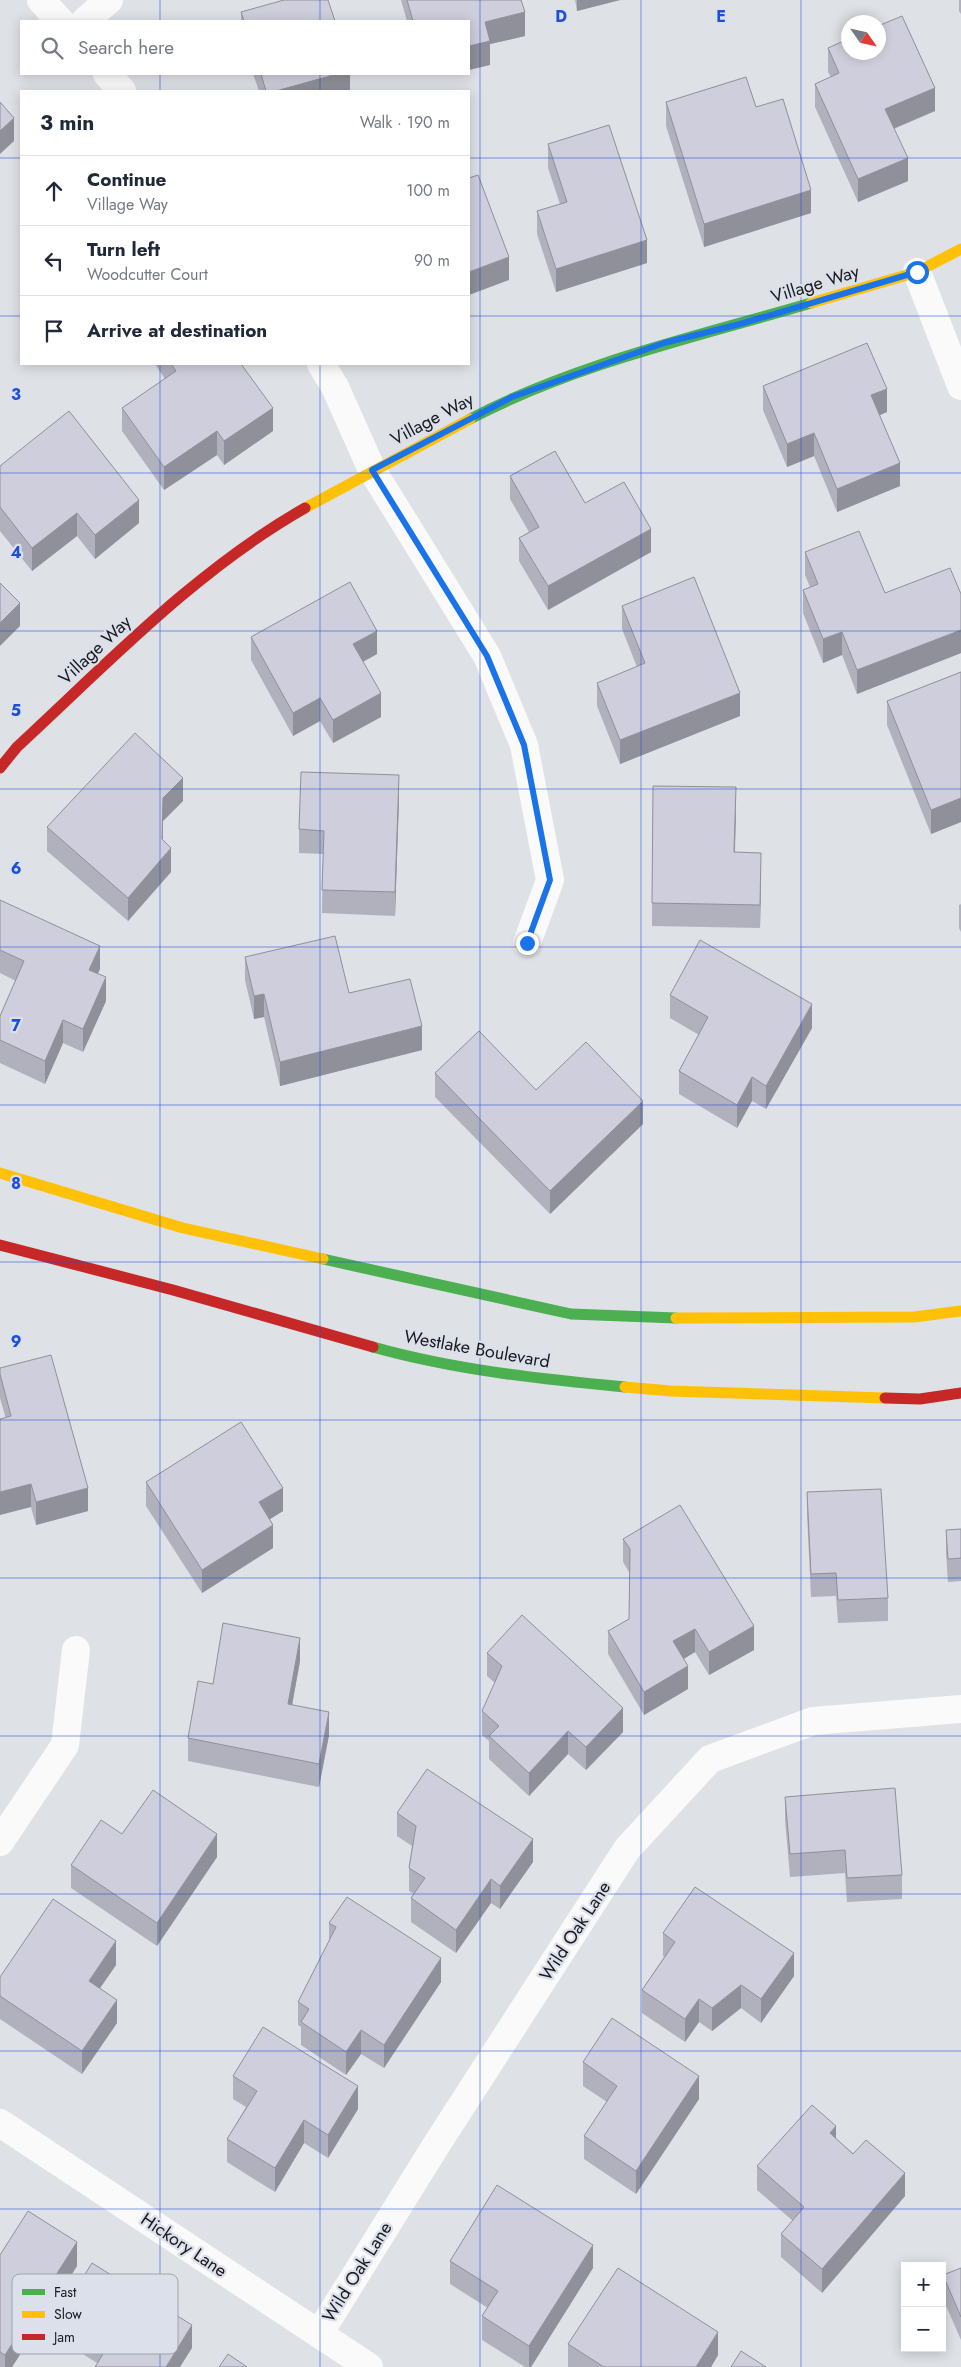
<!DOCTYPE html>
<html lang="en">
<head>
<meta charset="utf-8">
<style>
	body { margin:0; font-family:Jost,sans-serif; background:#f6f6f7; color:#1f2937 }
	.controls { position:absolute; right:15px; bottom:15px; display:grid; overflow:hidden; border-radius:0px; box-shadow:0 2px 12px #0003 }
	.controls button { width:45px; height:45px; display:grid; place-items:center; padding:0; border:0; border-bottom:1px solid #e0e1e3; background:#fff; color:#1f2937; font:25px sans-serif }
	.compass { position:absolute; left:841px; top:15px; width:45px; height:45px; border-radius:50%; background:#fff; box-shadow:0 2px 12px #0003; rotate:124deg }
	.stop { position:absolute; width:15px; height:15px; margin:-11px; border:4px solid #1a73e8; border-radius:50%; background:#fff }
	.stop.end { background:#1a73e8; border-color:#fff; box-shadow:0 1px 5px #0008 }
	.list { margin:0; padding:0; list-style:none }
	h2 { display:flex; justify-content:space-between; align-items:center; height:65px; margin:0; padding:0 20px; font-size:21px }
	h2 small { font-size:16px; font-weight:400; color:#747a83 }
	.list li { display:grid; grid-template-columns:32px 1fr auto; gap:15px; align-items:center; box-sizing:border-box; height:70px; padding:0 20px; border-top:1px solid #e0e1e3 }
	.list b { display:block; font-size:19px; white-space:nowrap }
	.list p { margin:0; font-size:16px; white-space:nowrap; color:#747a83 }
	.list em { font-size:16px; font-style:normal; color:#747a83 }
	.icon { flex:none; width:28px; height:28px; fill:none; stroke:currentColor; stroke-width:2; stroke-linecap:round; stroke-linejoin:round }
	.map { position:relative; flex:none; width:961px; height:2367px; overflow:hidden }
	.search { position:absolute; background:#fff; box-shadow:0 2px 12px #0003; left:20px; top:20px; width:450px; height:55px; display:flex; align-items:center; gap:12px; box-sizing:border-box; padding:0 18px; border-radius:0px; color:#747a83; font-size:19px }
	.panel { position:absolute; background:#fff; box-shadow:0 2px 12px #0003; left:20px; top:90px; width:450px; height:275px; border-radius:0px }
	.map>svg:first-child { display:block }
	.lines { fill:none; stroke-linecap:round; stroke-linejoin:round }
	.street { stroke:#fafafb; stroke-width:28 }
	.fast { stroke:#4caf50; stroke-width:11 }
	.slow { stroke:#ffc107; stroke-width:11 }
	.jam { stroke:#c62828; stroke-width:11 }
	.wall { fill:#b1b1bd }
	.shaded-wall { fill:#90909a }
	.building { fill:#cecedc; stroke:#90909a }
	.route { stroke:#1a73e8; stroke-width:6 }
	.grid { fill:none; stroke:#1d4ed8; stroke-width:1; stroke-opacity:0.55 }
	.labels { text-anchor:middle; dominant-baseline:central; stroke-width:4.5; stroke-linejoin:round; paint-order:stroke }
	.street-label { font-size:18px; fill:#181a1d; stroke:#dbe0ea }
	.key { fill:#dbe0ea; stroke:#a0a5ac; stroke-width:1 }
	.key-label { font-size:14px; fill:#181a1d }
	.grid-label { font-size:16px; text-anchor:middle; font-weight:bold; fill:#1d4ed8; stroke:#dbe0ea; stroke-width:4.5; stroke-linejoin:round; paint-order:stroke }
</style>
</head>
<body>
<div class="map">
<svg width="961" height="2367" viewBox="0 0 961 2367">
	<rect width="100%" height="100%" fill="#dee1e6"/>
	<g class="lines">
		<path class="street" d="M41,0L60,21
			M85,21L109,0
			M107,74L122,91
			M917,272L961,386
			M321,364L335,387L372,470L487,656L524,745L550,880L527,943
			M0,1842L65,1745L76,1650
			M0,2123L369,2367
			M319,2334L435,2147L627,1849L710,1759L813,1721L961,1709"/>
		<path class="fast" d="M470,419C577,363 696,337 811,303
			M323,1259L571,1314L676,1318
			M373,1347C455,1370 540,1379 625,1387"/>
		<path class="slow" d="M811,303L917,272L961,249
			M305,508L470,419
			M0,1173L183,1228L323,1259
			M676,1318L914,1317L961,1311
			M625,1387L671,1391L885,1398"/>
		<path class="jam" d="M0,768L17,747C108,663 196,570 305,508
			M0,1245L173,1290L373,1347
			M885,1398L920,1399L961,1393"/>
	</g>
	<path class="wall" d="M401,0H521L525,36L490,44V65L469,21H407Z
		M575,0H620L577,11Z
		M959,0H961V14L959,11Z
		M241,12L335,21H241Z
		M828,48L935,111L894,129L908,181L858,202L815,107V84L831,77L828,72Z
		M253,74H350V91H259Z
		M666,102L811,213L704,247L666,126Z
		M548,144L647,263L556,292L537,234V211L560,204L548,168Z
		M155,364H241L273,431L224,465L217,455L164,490L122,431V408L165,379Z
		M763,386L887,412L879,415L900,486L837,512L814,456L787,467L763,410Z
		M0,466L139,523L95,559L77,536L32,571L0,531Z
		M510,476L651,552L548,610L519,561V538L529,532L510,499Z
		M805,552L885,593L961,594V653L857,694L842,655L823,663L803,613V590L810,587L805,575Z
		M622,606L740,716L620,764L597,706V683L637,667L622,629Z
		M251,637L377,654L363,662L381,717L333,743L320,721L293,736L251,660Z
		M961,672V822L931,834L887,725V701Z
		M399,799L395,916L322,913L323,854L299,853V829Z
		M183,801L163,821V840L171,872L128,921L47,851V827Z
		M736,810L735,852L761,877L760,928L652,926V903Z
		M0,900L100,969L98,973L106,1001L83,1052L63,1043L45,1084L0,1063V1016L16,981L0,973Z
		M961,904V932L959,928V905Z
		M245,957L349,993L422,1050L280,1086L264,1017L254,1019L245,980Z
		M670,995L812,1028L766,1109L752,1101L737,1128L679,1094V1071L699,1035L670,1018Z
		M435,1073L536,1090L643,1124L550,1214L435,1097Z
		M0,1368L88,1511L36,1525L0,1398Z
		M146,1482L283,1511L270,1519L273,1548L202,1593L146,1506Z
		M807,1492L888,1598V1621L838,1623L836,1596L811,1597L807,1515Z
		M961,1529V1581L948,1582L946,1553V1530Z
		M623,1539L754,1650L709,1675L695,1652L684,1659L688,1689L644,1715L608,1654V1631L629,1619V1572L623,1562Z
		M487,1653L623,1732L586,1770L568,1754L529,1796L489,1759V1741L482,1735V1711L495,1683L487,1676Z
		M300,1661L292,1705L329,1735L319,1787L188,1761V1738L213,1684Z
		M785,1797L902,1875V1899L847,1902L845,1873L790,1877L785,1820Z
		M397,1813L533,1862L500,1909L491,1903L456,1953L411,1922V1898L414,1894L409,1891V1868L412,1846L397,1836Z
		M122,1834L217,1857L157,1946L71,1888V1865Z
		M329,1923L441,1982L384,2068L361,2054L346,2075L301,2045V2027L298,2025V2002L329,1941Z
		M663,1933L794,1976L761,2023L741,2008L712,2031L699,2022L685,2042L642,2013V1990L664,1957L663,1956Z
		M116,1965L100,1988L117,2023L82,2074L0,2019V1977Z
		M583,2062L699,2099L636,2194L584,2159V2136L607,2102L583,2086Z
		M233,2076L358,2109L328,2158L304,2143L275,2192L227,2162V2139L246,2107L233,2099Z
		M836,2139L905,2196L822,2293L781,2257V2234L793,2221L757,2190V2166Z
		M0,2255L77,2266L12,2367H0Z
		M450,2261L593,2268L531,2367H525L482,2340V2316L488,2308L450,2284Z
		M961,2268V2340L943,2299V2275Z
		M59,2316L192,2348L97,2363L59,2339Z
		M568,2344L718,2355L711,2367H568Z"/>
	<path class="shaded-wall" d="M577,0H620L577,11Z
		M525,12V36L490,44V65L469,70V46L485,22Z
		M337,74H350V91H276Z
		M935,88V111L885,132V109Z
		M14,118V141L0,154V131Z
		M908,158V181L858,202V179Z
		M811,190V213L704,247V224Z
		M647,240V263L556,292V269Z
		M509,257V280L469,295V272Z
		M887,389V412L871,419V395Z
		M273,408V431L224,465V441Z
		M217,431V455L164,490V467Z
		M814,433V456L787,467V444Z
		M900,463V486L837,512V489Z
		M139,500V523L95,559V535Z
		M77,513V536L32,571V548Z
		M651,529V552L548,610V586Z
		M20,603V626L0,646V623Z
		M961,630V653L857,694V670Z
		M377,631V654L353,667V644Z
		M842,632V655L823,663V639Z
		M381,693V717L333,743V720Z
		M740,693V716L620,764V740Z
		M320,698V721L293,736V713Z
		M399,775V799L395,916V892Z
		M183,778V801L163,821L162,859L171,848V872L128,921V898L163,798Z
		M736,787V810L734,876V852Z
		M961,798V822L931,834V810Z
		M761,853V877L760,928V905Z
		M100,946V969L89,993V970Z
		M106,977V1001L83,1052V1029Z
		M264,994V1017L254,1019V996Z
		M812,1004V1028L766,1109V1086Z
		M63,1020V1043L45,1084V1061Z
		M422,1026V1050L280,1086V1062Z
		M752,1077V1101L737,1128V1105Z
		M643,1101V1124L550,1214V1191Z
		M31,1484V1507L0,1515V1492Z
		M88,1488V1511L36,1525V1502Z
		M283,1488V1511L259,1526V1502Z
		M273,1525V1548L202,1593V1570Z
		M754,1626V1650L709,1675V1652Z
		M695,1629V1652L673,1665V1641Z
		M300,1638V1661L288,1727V1704Z
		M688,1666V1689L644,1715V1692Z
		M623,1708V1732L586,1770V1747Z
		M329,1712V1735L319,1787V1764Z
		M568,1731V1754L529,1796V1773Z
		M217,1834V1857L157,1946V1923Z
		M533,1839V1862L500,1909V1886Z
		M491,1879V1903L456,1953V1930Z
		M116,1941V1965L89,2004V1981Z
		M794,1953V1976L761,2023V1999Z
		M441,1958V1982L384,2068V2045Z
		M741,1985V2008L712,2031V2008Z
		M699,1999V2022L685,2042V2019Z
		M117,2000V2023L82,2074V2051Z
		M361,2030V2054L346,2075V2052Z
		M699,2076V2099L636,2194V2171Z
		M358,2086V2109L328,2158V2135Z
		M304,2120V2143L275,2192V2168Z
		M836,2126V2149L830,2133Z
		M905,2173V2196L822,2293V2269Z
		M77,2242V2266L12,2367H5V2355Z
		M593,2245V2268L531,2367H529V2346Z
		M192,2325V2348L180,2367H166Z
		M718,2332V2355L711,2367H696Z"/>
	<path class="building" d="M284,0H328L335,21H244L241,12Z
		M407,0H521L525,12L485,22L490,41L469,46V21H413Z
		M902,16L935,88L885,109L908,158L858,179L815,84L839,73L828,48L848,39V52H878V26Z
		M261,74H337L276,91H266Z
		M746,77L756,107L783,99L811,190L704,224L666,102Z
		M0,102L14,118L0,131Z
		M609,125L647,240L556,269L537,211L567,202L548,144Z
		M478,175L509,257L469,272V178Z
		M867,343L887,389L871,395L900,463L837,489L814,433L787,444L763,386Z
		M171,364H241L273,408L224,441L217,431L164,467L122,408L176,371Z
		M69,411L139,500L95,535L77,513L32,548L0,507V466Z
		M555,451L585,503L624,482L651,529L548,586L519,538L539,527L510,476Z
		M859,531L885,593L950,568L961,594V630L857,670L842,632L823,639L803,590L818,584L805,552Z
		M694,577L740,693L620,740L597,683L645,663L622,606Z
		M350,582L377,631L353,644L381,693L333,720L320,698L293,713L251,637Z
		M0,583L20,603L0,623Z
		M961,672V798L931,810L887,701Z
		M135,733L183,778L163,798L162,839L171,848L128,898L47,827Z
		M301,772L399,775L395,892L322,890L324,831L299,829Z
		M653,786L736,787L734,852L761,853L760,905L652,903Z
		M0,900L100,946L89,970L106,977L83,1029L63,1020L45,1061L0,1040V1016L24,961L0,950Z
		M335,936L349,993L410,979L422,1026L280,1062L264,994L254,996L245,957Z
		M700,940L812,1004L766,1086L752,1077L737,1105L679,1071L708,1017L670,995Z
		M479,1031L536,1090L586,1042L643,1101L550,1191L435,1073Z
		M51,1355L88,1488L36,1502L31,1484L0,1492V1419L11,1416L0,1374V1368Z
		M241,1422L283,1488L259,1502L273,1525L202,1570L146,1482Z
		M881,1489L888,1598L838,1600L836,1573L811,1574L807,1492Z
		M680,1505L754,1626L709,1652L695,1629L673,1641L688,1666L644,1692L608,1631L629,1619L630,1549L623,1539Z
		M961,1529V1558L948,1559L946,1530Z
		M522,1615L623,1708L586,1747L568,1731L529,1773L489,1736L499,1726L482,1711L502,1666L487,1653Z
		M223,1623L300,1638L288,1704L329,1712L319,1764L188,1738L198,1681L213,1684Z
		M427,1769L533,1839L500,1886L491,1879L456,1930L411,1898L425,1878L409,1868L416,1826L397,1813Z
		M895,1788L902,1875L847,1878L845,1850L790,1854L785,1797Z
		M153,1790L217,1834L157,1923L71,1865L101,1820L122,1834Z
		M695,1887L794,1953L761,1999L741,1985L712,2008L699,1999L685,2019L642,1990L675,1942L663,1933Z
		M347,1897L441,1958L384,2045L361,2030L346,2052L301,2022L309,2009L298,2002L336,1927L329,1923Z
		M53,1899L116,1941L89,1981L117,2000L82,2051L0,1996V1977Z
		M612,2018L699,2076L636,2171L584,2136L617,2086L583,2062Z
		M263,2027L358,2086L328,2135L304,2120L275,2168L227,2139L257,2091L233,2076Z
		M812,2105L836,2126L830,2133L853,2154L866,2140L905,2173L822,2269L781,2234L804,2207L757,2166Z
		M497,2185L593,2245L529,2346L482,2316L498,2291L450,2261Z
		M28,2211L77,2242L5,2355L0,2352V2255Z
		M92,2263L192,2325L166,2367H95L108,2346L59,2316Z
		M618,2268L718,2332L696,2367H604L568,2344Z
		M961,2268V2317L943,2275Z
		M741,2351L766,2367H731Z
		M228,2354L247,2367H219Z"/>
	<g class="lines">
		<path class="route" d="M527,943L550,880L524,745L487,656L372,470L512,397L664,343L740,324L917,272"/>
	</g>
	<path class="grid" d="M160,0V21M320,0V21M480,0V2367M641,0V2367M801,0V2367M160,74V91M320,74V91M0,158H21M469,158H961M0,316H21M469,316H961M160,364V2367M320,364V2367M0,473H961M0,631H961M0,789H961M0,947H961M0,1105H961M0,1262H961M0,1420H961M0,1578H961M0,1736H961M0,1894H961M0,2051H961M0,2209H961"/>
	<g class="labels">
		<g class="street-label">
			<text transform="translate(815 284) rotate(-17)">Village Way</text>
			<text transform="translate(432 419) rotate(-28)">Village Way</text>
			<text transform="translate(95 650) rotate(-43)">Village Way</text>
			<text transform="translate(477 1349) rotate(10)">Westlake Boulevard</text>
			<text transform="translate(575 1931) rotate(-57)">Wild Oak Lane</text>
			<text transform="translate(184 2245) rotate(34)">Hickory Lane</text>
			<text transform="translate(357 2272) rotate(-58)">Wild Oak Lane</text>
		</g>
	</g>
	<rect x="12" y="2274" width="166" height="80" rx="8" class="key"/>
	<rect x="22" y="2289" width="23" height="6" fill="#4caf50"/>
	<rect x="22" y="2311" width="23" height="7" fill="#ffc107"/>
	<rect x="22" y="2334" width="23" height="6" fill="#c62828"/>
	<g class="key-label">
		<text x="54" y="2297">Fast</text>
		<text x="54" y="2319">Slow</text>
		<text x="54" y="2342">Jam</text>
	</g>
	<g class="grid-label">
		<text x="561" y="22">D</text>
		<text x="721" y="22">E</text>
		<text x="16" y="400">3</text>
		<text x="16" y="558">4</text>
		<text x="16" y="716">5</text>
		<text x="16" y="874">6</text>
		<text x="16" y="1031">7</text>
		<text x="16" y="1189">8</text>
		<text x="16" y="1347">9</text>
	</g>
</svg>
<div class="controls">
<button>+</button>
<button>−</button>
</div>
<svg class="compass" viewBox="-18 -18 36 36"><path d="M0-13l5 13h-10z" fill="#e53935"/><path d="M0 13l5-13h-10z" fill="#747a83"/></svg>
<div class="stop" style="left:917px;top:272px"></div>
<div class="stop end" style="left:527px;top:943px"></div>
<div class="search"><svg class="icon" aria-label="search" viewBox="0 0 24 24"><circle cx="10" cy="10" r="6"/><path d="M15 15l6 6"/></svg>Search here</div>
<section class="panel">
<h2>3 min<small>Walk · 190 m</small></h2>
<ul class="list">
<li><svg class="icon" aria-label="ahead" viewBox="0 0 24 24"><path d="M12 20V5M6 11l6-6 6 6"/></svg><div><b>Continue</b><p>Village Way</p></div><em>100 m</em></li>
<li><svg class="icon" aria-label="left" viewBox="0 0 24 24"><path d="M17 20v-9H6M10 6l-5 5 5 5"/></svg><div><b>Turn left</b><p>Woodcutter Court</p></div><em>90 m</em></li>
<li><svg class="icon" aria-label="arrive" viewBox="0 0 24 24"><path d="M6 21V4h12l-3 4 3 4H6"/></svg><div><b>Arrive at destination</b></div></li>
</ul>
</section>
</div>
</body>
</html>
